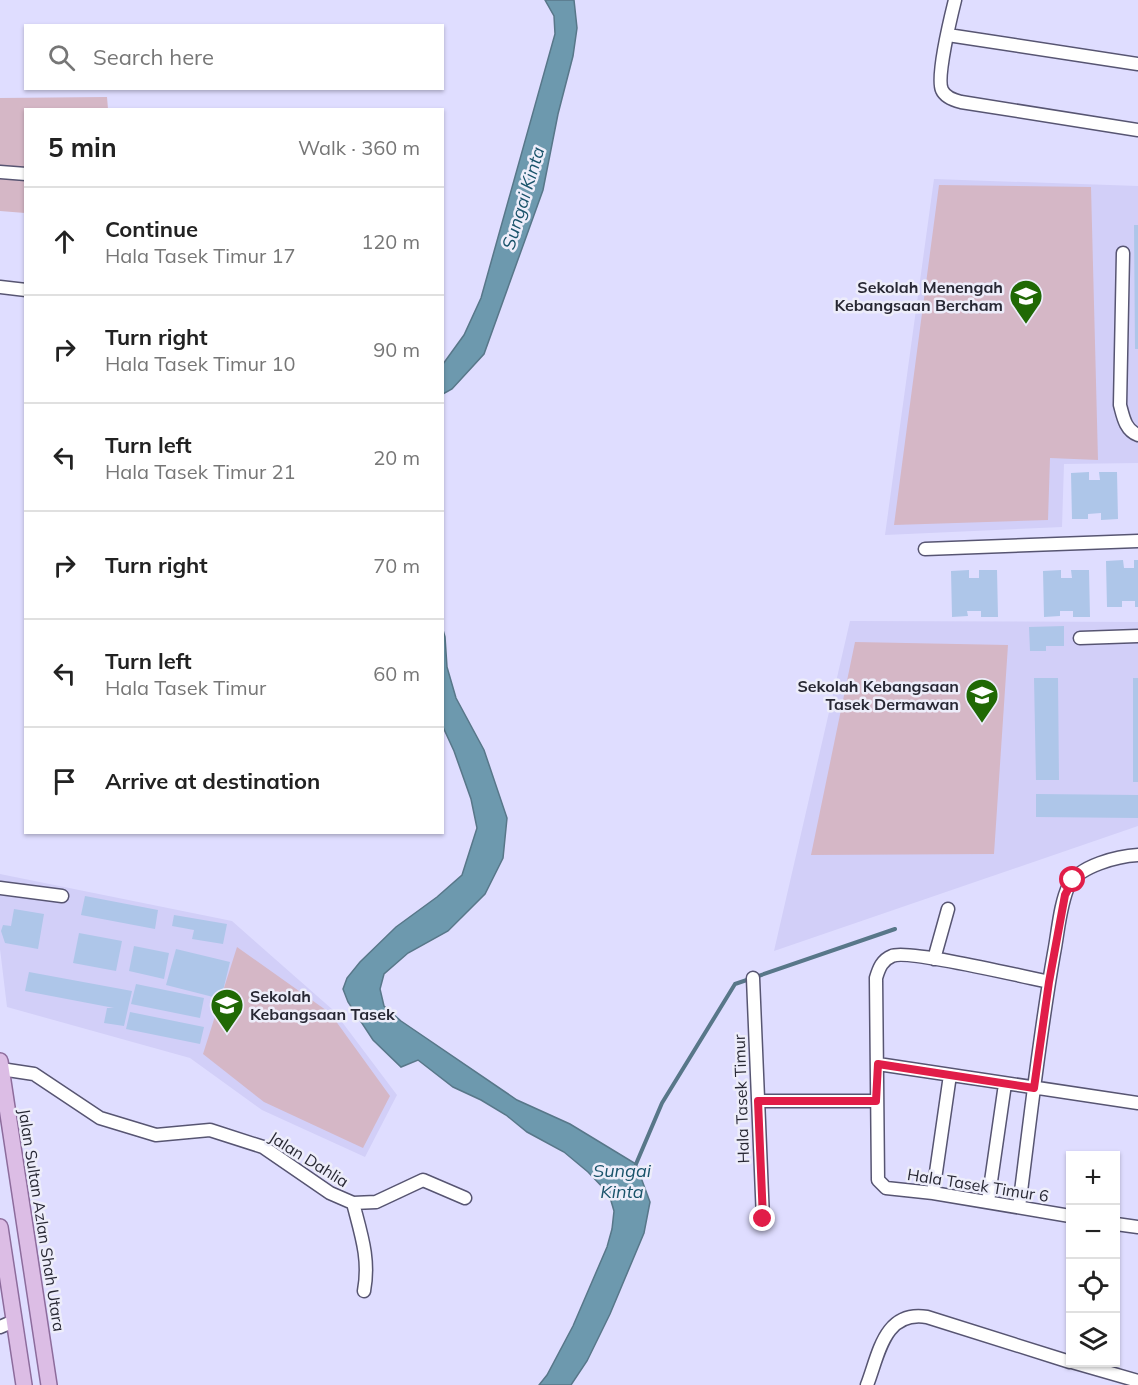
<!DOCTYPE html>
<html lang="en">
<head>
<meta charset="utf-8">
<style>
	body { margin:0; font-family:Mulish,sans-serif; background:#f2f2f2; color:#222 }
	.controls { position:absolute; right:18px; bottom:18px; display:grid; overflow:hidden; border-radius:0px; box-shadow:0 2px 4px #0004 }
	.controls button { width:54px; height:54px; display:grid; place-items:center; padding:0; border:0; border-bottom:2px solid #e0e0e0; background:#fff; color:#222; font:30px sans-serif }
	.stop { position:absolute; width:18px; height:18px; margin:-14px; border:4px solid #e11d48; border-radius:50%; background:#fff }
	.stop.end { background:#e11d48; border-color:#fff; box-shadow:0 2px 6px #0008 }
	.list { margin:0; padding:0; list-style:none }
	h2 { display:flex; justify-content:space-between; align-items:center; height:78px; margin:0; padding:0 24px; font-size:26px }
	h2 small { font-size:20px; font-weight:400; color:#767676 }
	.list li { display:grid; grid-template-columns:39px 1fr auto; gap:18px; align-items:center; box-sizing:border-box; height:108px; padding:0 24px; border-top:2px solid #e0e0e0 }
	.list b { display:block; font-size:22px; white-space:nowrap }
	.list p { margin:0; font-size:20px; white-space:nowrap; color:#767676 }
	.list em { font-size:20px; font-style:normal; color:#767676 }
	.icon { flex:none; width:33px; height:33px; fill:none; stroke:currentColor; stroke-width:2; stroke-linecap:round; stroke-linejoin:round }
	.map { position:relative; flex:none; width:1138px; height:1385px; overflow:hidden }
	.search { position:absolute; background:#fff; box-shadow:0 2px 4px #0004; left:24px; top:24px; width:420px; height:66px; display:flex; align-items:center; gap:15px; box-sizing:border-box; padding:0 21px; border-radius:0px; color:#767676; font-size:22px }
	.panel { position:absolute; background:#fff; box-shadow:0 2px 4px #0004; left:24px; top:108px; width:420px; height:726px; border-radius:0px }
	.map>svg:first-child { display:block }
	.built { fill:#d2cff8 }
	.green { fill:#d5b7c6 }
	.water { fill:#6d99ae; stroke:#587789; stroke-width:1.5 }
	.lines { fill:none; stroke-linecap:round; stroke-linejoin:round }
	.stream { stroke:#587789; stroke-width:4 }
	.building { fill:#aec6e9 }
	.minor-casing { stroke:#575572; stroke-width:15 }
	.major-casing { stroke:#8d6c9c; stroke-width:18 }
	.minor { stroke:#fff; stroke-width:12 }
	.major { stroke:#dcbde5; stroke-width:15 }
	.route { stroke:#e11d48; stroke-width:8 }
	.labels { text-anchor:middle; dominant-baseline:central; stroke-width:5; stroke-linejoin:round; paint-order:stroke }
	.poi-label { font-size:16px; font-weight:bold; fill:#282834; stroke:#ededfa; text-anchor:end }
	.street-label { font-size:16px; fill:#282834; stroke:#ededfa }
	.water-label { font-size:18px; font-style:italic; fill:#19536a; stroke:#ededfa }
</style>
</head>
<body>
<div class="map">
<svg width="1138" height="1385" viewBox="0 0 1138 1385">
	<rect width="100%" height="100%" fill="#dfddff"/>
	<path class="built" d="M934,179L1138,186V463L1064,464L1062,527L885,535Z
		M850,621L1138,622V826L774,951Z
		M0,874L232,921L333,1010L397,1095L365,1157L262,1110L190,1058L7,1007L0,949Z"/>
	<path class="green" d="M107,97L108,109L26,110L25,213L0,211V98Z
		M939,185L1091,187L1098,460L1050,458L1048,520L894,525Z
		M855,642L1008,645L994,854L811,855Z
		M237,947L330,1013L390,1096L363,1148L264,1102L203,1054Z"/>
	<path class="water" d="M545,0H574L577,28L573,56L558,114L543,190L484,354L452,389L443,394V364L464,335L481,298L555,34L554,16Z
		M443,630L445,637L447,667L456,698L484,750L507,818L503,858L485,894L448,931L408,953L384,974L380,989L384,1006L401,1021L517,1100L570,1124L636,1164L650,1202L644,1233L610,1314L587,1361L571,1385H539L547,1375L573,1326L607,1247L612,1229L614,1211L609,1194L588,1172L564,1152L527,1132L506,1115L481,1100L453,1087L418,1060L401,1067L373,1040L348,1002L343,989L347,978L360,962L396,927L437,897L462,875L477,828L471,799L454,751L443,727Z"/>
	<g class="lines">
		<path class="stream" d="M636,1164L662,1103L735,984L895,929"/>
	</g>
	<path class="building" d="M1134,225H1138V349H1135Z
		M1089,472V480H1100L1099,472H1117L1118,519L1101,520V513L1088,514V519H1072L1071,473Z
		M1123,560L1124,568H1134V560H1138V607H1135V601H1122V607H1107L1106,561Z
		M969,570V578H979V570H997L998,617H981V611H967L968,616L952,617L951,571Z
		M1061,570V578H1072L1071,570H1089L1090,617H1073V611H1060V616L1044,617L1043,571Z
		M1064,626V646H1046V651H1030L1029,627Z
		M1034,678H1058L1059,780H1036Z
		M1133,678H1138V782H1133Z
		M1036,794L1138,795V818L1036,817Z
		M85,896L158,910L155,929L81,915Z
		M14,909L44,914L38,949L5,943L1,931L3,925L11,926Z
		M174,915L227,924L223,944L192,939L194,930L172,926Z
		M79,933L122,941L116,971L73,963Z
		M134,946L169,953L164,979L129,971Z
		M176,949L230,962L221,999L166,985Z
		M29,972L132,991L124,1026L104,1023L107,1008H114L25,991Z
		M136,984L204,998L200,1018L131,1004Z
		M130,1012L204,1027L200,1044L126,1029Z"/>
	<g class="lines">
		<g class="minor-casing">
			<path id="minor" d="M955,0C951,16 936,78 942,90C945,97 953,100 961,102L1138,130
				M948,35L1138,64
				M0,172L26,174
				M1123,253L1120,405C1123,416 1125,430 1138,435
				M0,287L26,290
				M925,549L1138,541
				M1080,638L1138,636
				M0,888L62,896
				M934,959L948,909
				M753,978L763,1219
				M1049,982C1025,977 907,949 892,956C882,960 879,968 876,978L878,1180L886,1188L933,1193L1070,1216
				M878,1064L1138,1103
				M1,1069L34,1074L100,1118L156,1135L210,1130L263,1147L330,1193L353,1203L376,1202L423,1180L465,1198
				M758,1101H876
				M933,1193L950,1075
				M988,1202L1005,1084
				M353,1203C361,1234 370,1259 364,1291
				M1019,1207C1030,1122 1039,1037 1054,953C1058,933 1060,903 1069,885C1079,866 1118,856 1138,855
				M1116,1224L1138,1227
				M0,1327L14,1321
				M1072,1362L1138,1381
				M867,1385C879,1354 884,1310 927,1317L1070,1362"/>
		</g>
		<g class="major-casing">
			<path id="major" d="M0,1061L49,1385
				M0,1227L24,1385"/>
		</g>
		<use href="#minor" class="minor"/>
		<use href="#major" class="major"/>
	</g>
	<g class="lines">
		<path class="route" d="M763,1219L758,1101H876L878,1064L1034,1088L1049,982L1065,895L1073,880"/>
	</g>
	<defs>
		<g id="school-pin" transform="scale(1.725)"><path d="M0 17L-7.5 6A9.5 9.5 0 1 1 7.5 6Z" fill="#206905" stroke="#ededfa"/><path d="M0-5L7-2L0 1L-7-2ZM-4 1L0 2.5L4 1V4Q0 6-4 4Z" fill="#fff"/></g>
	</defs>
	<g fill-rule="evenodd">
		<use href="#school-pin" x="1026" y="296"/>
		<use href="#school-pin" x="982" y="695"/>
		<use href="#school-pin" x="227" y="1005"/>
	</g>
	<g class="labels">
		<g class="poi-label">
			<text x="1003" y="287">Sekolah Menengah<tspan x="1003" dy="18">Kebangsaan Bercham</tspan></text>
			<text x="959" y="686">Sekolah Kebangsaan<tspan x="959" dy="18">Tasek Dermawan</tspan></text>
			<text x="250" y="996" text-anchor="start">Sekolah<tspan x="250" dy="18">Kebangsaan Tasek</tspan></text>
		</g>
		<g class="street-label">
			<text transform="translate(741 1099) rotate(-92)">Hala Tasek Timur</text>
			<text transform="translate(309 1159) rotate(32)">Jalan Dahlia</text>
			<text transform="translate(978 1185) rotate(9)">Hala Tasek Timur 6</text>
			<text transform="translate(42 1220) rotate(81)">Jalan Sultan Azlan Shah Utara</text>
		</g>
		<g class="water-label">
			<text transform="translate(523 198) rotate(-73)">Sungai Kinta</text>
			<text x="622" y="1170">Sungai<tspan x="622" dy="21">Kinta</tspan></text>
		</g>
	</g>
</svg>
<div class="controls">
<button>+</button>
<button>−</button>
<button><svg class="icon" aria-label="locate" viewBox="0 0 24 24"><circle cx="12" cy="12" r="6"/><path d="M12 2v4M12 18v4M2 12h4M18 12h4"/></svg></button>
<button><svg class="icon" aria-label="layers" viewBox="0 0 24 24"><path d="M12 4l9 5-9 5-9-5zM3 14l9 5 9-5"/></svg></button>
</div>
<div class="stop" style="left:1073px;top:880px"></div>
<div class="stop end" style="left:763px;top:1219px"></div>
<div class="search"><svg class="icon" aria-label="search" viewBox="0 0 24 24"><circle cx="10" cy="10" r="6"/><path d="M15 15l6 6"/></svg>Search here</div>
<section class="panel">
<h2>5 min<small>Walk · 360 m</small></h2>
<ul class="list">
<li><svg class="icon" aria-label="ahead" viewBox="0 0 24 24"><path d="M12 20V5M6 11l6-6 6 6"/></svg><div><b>Continue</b><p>Hala Tasek Timur 17</p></div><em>120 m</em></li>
<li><svg class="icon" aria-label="right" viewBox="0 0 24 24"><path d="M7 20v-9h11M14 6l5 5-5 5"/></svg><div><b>Turn right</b><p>Hala Tasek Timur 10</p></div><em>90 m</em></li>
<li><svg class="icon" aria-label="left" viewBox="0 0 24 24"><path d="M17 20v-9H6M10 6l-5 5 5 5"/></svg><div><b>Turn left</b><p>Hala Tasek Timur 21</p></div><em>20 m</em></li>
<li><svg class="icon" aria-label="right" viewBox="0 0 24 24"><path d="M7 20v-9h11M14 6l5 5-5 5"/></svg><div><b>Turn right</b></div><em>70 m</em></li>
<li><svg class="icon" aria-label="left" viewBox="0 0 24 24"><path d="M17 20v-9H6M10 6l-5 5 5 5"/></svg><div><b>Turn left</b><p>Hala Tasek Timur</p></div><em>60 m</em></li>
<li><svg class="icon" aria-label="arrive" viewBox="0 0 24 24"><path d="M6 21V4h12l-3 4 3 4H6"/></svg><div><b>Arrive at destination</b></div></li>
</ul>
</section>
</div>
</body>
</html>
